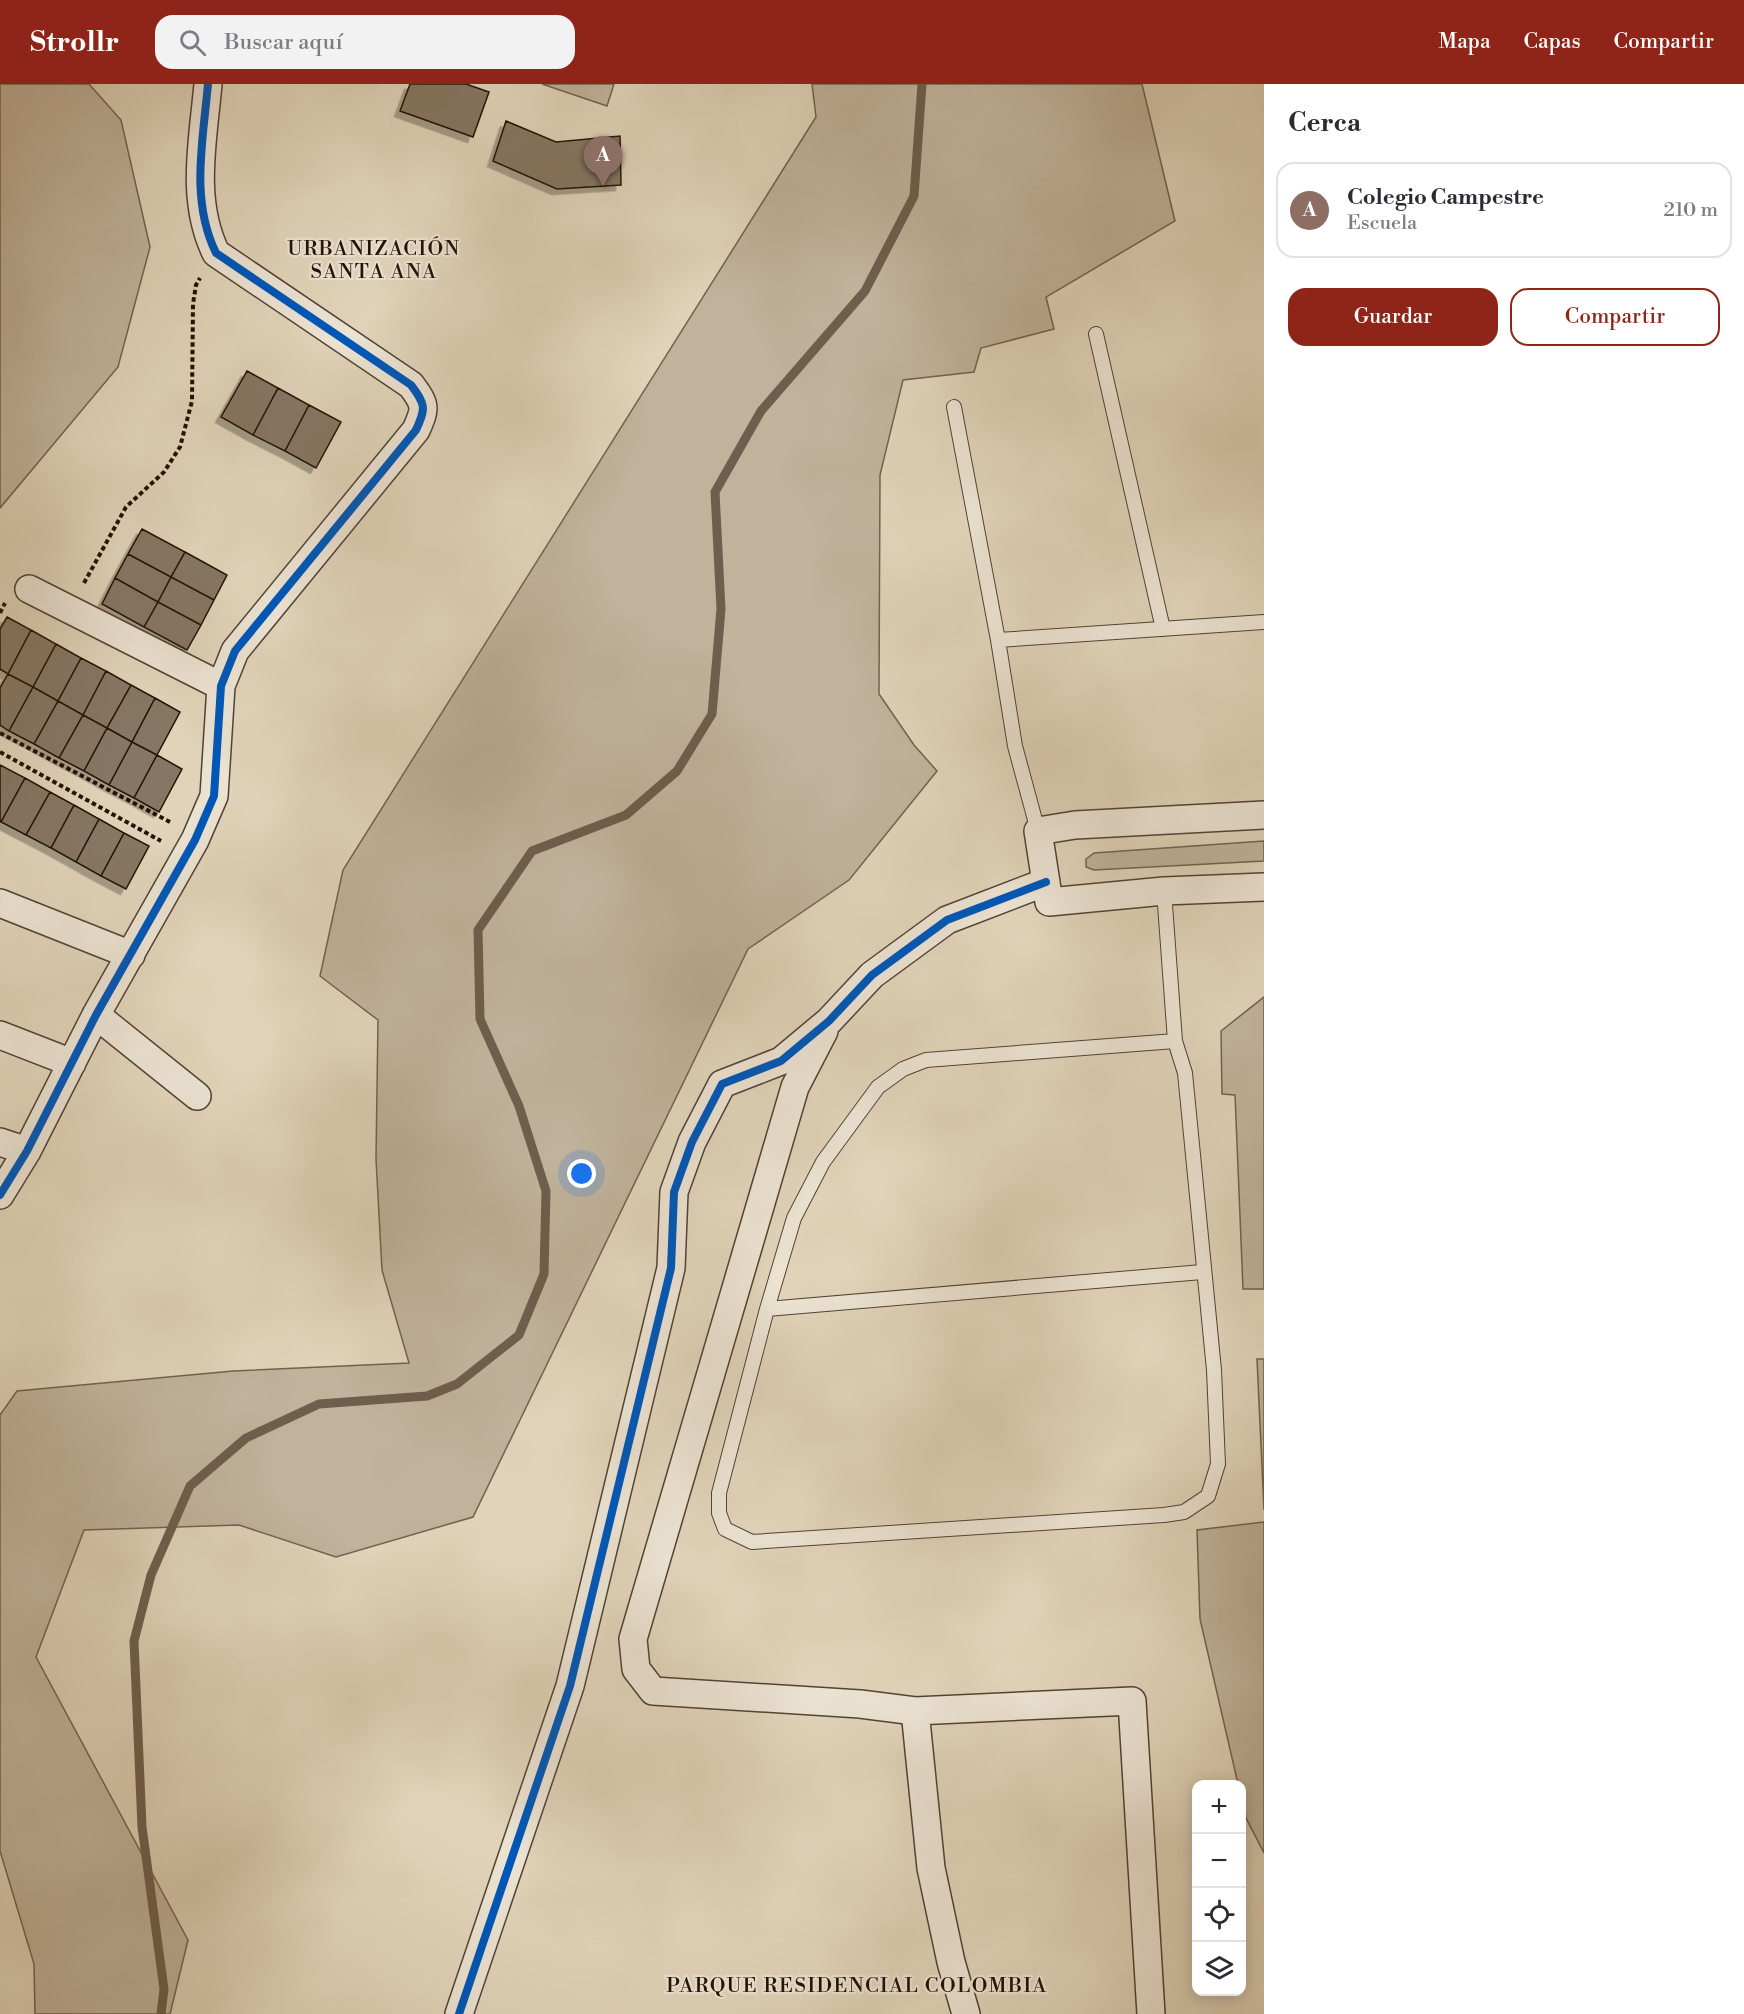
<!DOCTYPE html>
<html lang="es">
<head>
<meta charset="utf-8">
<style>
	body { margin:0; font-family:"Libre Bodoni",serif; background:#f2f2f3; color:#2b2b33 }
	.controls { position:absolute; right:18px; bottom:18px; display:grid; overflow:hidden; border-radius:12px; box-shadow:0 3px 15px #0003 }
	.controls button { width:54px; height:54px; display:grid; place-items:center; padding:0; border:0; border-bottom:2px solid #e1e1e2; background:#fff; color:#2b2b33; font:30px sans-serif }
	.you { position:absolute; left:582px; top:1090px; width:21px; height:21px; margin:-15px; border:4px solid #fff; border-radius:50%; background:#1a73e8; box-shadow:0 0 0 9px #1a73e833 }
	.badge { display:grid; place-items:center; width:39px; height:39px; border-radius:50%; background:#8f2418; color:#fff; font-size:20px; font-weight:700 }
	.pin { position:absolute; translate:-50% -50px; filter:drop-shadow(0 2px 3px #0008) }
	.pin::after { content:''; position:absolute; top:32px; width:21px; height:18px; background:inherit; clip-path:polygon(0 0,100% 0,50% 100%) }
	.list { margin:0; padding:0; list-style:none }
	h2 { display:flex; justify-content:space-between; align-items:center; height:78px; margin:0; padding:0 24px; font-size:26px }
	h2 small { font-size:20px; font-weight:400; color:#7c7c81 }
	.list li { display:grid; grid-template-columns:39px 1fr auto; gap:18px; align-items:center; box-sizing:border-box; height:96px; margin:0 12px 12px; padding:0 12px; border:2px solid #e1e1e2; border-radius:18px }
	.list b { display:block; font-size:22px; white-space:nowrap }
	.list p { margin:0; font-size:20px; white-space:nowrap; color:#7c7c81 }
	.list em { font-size:20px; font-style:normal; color:#7c7c81 }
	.actions { display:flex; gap:12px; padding:18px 24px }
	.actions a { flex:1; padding:14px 0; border:2px solid #8f2418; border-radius:18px; text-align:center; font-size:21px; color:#8f2418 }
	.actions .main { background:#8f2418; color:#fff }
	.icon { flex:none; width:33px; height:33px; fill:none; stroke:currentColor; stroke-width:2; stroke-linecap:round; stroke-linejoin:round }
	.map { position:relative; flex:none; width:1264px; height:1930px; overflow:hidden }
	header { display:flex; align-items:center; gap:36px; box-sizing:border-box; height:84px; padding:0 30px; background:#8f2418; color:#fff }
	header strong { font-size:28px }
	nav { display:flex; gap:33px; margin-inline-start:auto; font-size:21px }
	.search { width:420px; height:54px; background:#f2f2f3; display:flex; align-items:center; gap:15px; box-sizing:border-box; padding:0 21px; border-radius:18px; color:#7c7c81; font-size:22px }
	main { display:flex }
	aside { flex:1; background:#fff }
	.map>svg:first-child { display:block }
	.green { fill:#c0b29b; stroke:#726250; stroke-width:1.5 }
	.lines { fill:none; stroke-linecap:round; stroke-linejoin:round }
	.stream { stroke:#6e5e4d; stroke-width:9 }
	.building { fill:#867663; stroke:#241206; stroke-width:1.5; filter:url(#shadow) }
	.lane-casing { stroke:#534233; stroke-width:16 }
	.street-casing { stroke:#534233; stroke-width:30 }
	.path { stroke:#241206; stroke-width:4; stroke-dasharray:4.5 3; stroke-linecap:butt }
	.lane { stroke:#ebe2d2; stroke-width:14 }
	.street { stroke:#ebe2d2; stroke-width:27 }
	.cycleway-casing { stroke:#ebe2d2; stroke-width:11 }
	.cycleway { stroke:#0057b8; stroke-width:8 }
	.labels { text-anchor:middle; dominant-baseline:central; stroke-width:4.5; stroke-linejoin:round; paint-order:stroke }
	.neighbourhood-label { font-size:20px; letter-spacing:1.5px; fill:#241206; stroke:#ebe2d2 }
</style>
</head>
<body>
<header>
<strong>Strollr</strong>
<div class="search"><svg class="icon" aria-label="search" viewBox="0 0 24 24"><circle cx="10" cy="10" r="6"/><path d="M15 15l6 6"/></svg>Buscar aquí</div>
<nav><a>Mapa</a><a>Capas</a><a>Compartir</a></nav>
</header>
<main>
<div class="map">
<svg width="1264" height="1930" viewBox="0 0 1264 1930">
	<defs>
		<filter id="shadow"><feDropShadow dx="-5.5" dy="5.5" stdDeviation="0" flood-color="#0004"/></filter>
	</defs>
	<rect width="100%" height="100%" fill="#e0d3b9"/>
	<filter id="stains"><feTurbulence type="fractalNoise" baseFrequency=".00333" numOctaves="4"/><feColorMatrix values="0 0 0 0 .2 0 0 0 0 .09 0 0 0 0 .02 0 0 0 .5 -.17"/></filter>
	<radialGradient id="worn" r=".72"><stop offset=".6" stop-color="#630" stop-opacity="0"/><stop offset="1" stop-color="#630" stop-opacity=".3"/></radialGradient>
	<path class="green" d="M0,0H89L121,36L150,163L118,283L0,424Z
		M542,0H614L607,22Z
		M812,0H1142L1175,137L1046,213L1054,245L981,264L974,288L903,296L880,391L879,610L914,661L937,687L849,796L748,865L473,1433L336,1473L239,1441L84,1446L36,1573L188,1856L170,1930H35L34,1880L0,1767V1331L17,1307L233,1287L409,1279L382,1186L376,1075L378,936L320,892L343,786L816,33Z
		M1264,757V777L1094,786L1086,783V775L1094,769Z
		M1264,913V1205H1243L1235,1011L1222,1010L1221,947Z
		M1257,1275H1264V1426Z
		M1264,1438V1769L1246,1734L1242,1700H1238L1200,1535L1197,1446Z"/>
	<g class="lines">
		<path class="stream" d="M161,1930L164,1905L142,1743L134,1557L151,1491L190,1402L246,1354L319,1320L427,1312L457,1300L519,1251L544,1190L546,1107L519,1022L480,935L478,846L532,767L626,731L677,687L712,630L721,525L715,408L761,327L865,207L914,112L922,0"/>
	</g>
	<path class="building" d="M410,0H466L489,8L473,53L400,27Z
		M506,37L556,58L620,52L621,101L557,105L493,77Z
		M247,287L278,304L253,351L221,333Z
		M278,304L309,321L285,367L253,351Z
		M309,321L341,338L316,384L285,367Z
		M142,445L185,468L171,493L128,470Z
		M185,468L227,491L214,516L171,493Z
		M128,470L171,493L158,518L115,494Z
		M171,493L214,516L201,541L158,518Z
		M115,494L158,518L144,543L102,520Z
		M158,518L201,541L187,566L144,543Z
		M7,533L31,546L8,590L0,585V545Z
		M31,546L56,560L33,603L8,590Z
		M56,560L81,574L58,617L33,603Z
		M81,574L106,587L83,631L58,617Z
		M106,587L131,601L107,644L83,631Z
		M8,590L33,603L9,647L0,641V604Z
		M131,601L155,614L132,658L107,644Z
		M33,603L58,617L34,660L9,647Z
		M155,614L180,628L157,671L132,658Z
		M58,617L83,631L59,674L34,660Z
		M83,631L107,644L84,687L59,674Z
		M107,644L132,658L109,701L84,687Z
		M132,658L157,671L134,714L109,701Z
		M157,671L182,685L159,728L134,714Z
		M0,681L25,694L1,738L0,737Z
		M25,694L50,708L26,751L1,738Z
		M50,708L74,721L51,764L26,751Z
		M74,721L99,735L76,778L51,764Z
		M99,735L124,749L101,792L76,778Z
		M124,749L149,762L126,805L101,792Z"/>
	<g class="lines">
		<g class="lane-casing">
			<path id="lane" d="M1096,250L1163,545
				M954,323L998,556L1015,662L1038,747
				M998,556L1264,538
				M1164,807L1175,957L1185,989L1214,1286L1218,1380L1208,1412L1184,1428L1164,1431L752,1458L725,1445L719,1429V1409L767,1225L794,1134L823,1078L878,1003L903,985L926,976L1175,957
				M767,1225L1202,1188"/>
		</g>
		<g class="street-casing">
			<path id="street" d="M29,505L221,602
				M1264,731L1075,741L1038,747L1049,818L1164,807L1264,803
				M0,819L131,871
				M96,931L197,1012
				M824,947L795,1003L633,1555L636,1585L653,1607L860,1620L915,1627L931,1784L951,1878L966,1930
				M0,951L72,979
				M0,1058L27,1067
				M0,1111L27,1067L96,931L195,756L214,712L221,602L235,567L416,346C426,324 426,321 411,301L216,169C190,116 203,57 208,0
				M915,1627L1132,1617L1151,1930
				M459,1930L570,1602L671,1184L674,1108L692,1058L722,1000L781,977L829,937L872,891L947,836L1046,798"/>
		</g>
		<path class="path" d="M84,499L126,423L164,388L180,363L192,317L193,220L196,201L200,194
			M0,529L5,519
			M0,649L170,738
			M0,668L161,757"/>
		<use href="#lane" class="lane"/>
		<use href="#street" class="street"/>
		<g class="cycleway-casing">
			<path id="cycleway" d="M0,1111L27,1067L96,931L195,756L214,712L221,602L235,567L416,346C426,324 426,321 411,301L216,169C190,116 203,57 208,0
				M459,1930L570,1602L671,1184L674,1108L692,1058L722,1000L781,977L829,937L872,891L947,836L1046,798"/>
		</g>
		<use href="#cycleway" class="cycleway"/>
	</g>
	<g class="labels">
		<g class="neighbourhood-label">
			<text x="374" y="165">URBANIZACIÓN<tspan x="374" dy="23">SANTA ANA</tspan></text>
			<text x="857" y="1902">PARQUE RESIDENCIAL COLOMBIA</text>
		</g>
	</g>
	<rect width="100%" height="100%" filter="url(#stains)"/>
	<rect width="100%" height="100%" fill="url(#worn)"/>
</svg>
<div class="controls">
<button>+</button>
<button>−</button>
<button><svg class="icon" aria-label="locate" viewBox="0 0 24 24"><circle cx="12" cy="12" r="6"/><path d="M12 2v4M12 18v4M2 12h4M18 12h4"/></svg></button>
<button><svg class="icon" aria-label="layers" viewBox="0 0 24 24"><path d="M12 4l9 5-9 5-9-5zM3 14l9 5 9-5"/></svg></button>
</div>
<div class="you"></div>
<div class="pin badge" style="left:603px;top:102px;background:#8d6e63">A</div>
</div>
<aside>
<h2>Cerca<small></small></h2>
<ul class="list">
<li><span class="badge" style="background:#8d6e63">A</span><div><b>Colegio Campestre</b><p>Escuela</p></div><em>210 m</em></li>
</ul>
<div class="actions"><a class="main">Guardar</a><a>Compartir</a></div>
</aside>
</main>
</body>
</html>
